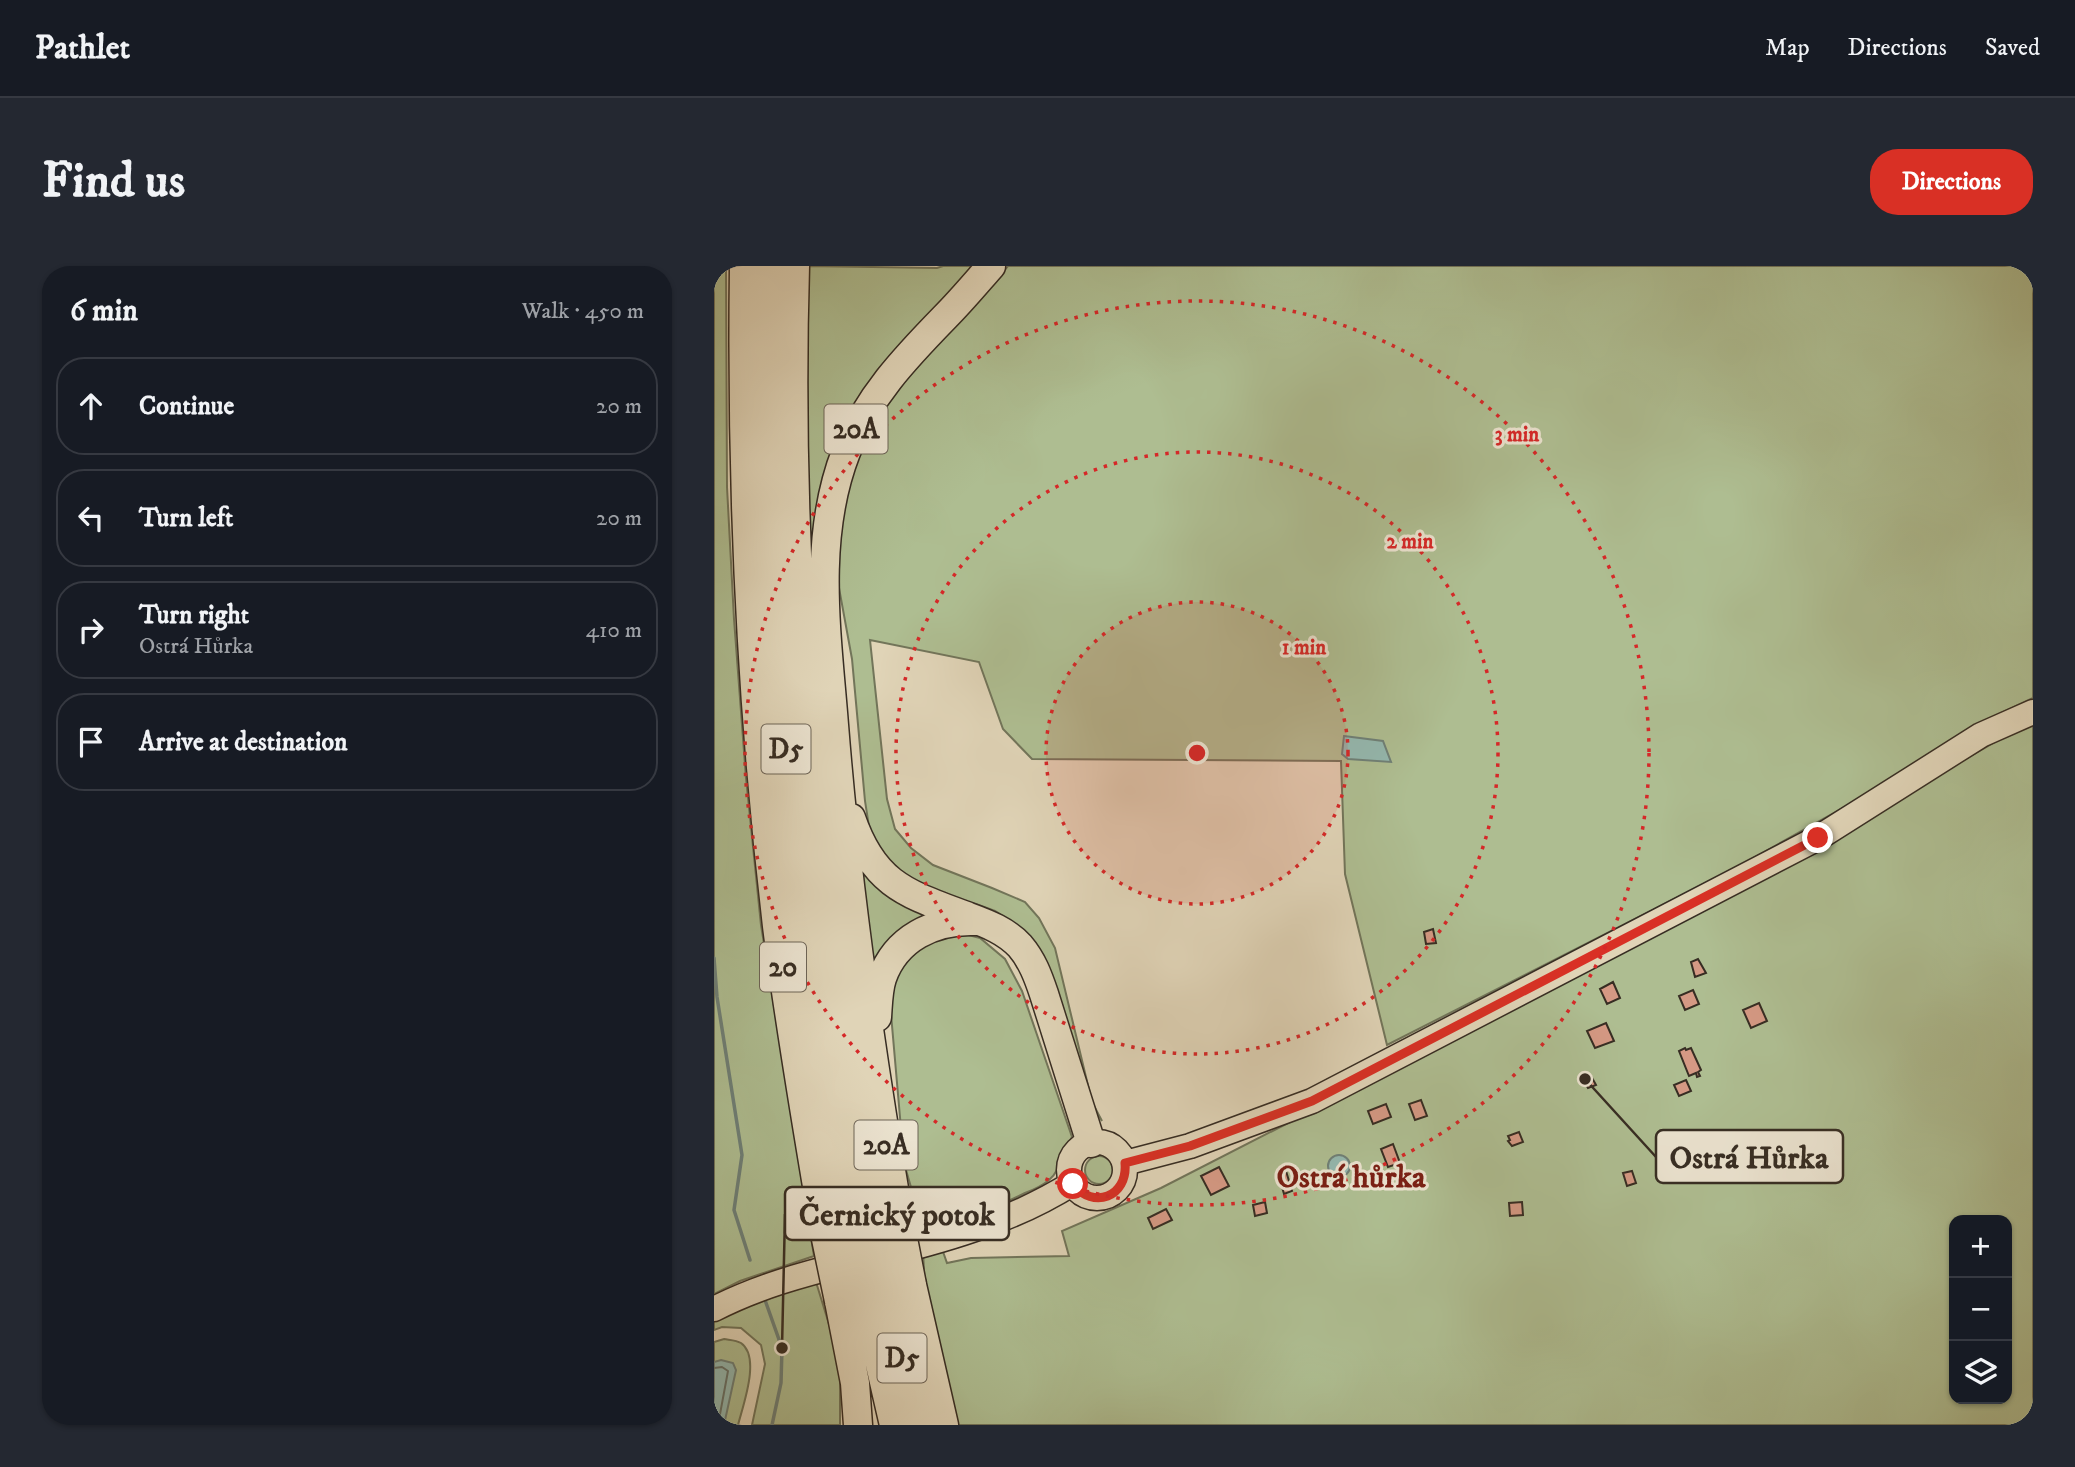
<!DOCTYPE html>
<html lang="en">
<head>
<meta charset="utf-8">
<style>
  :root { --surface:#171b24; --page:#242831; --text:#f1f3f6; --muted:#9ea1a6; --line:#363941; --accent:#d93025 }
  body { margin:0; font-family:"IM FELL DW Pica",serif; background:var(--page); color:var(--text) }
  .controls { position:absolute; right:21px; bottom:21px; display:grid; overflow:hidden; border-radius:14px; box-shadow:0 2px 5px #0004 }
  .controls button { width:63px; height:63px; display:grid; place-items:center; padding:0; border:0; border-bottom:2px solid var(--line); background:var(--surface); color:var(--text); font:35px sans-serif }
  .stop { position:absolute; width:21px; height:21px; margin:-16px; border:5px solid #d93025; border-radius:50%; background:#fff }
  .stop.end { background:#d93025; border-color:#fff; box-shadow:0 2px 7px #0008 }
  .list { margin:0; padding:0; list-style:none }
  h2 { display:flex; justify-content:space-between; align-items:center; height:91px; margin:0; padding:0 28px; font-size:30px }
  h2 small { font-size:23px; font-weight:400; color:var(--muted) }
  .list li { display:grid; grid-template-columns:46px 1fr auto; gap:21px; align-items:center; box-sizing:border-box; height:98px; margin:0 14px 14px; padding:0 14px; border:2px solid var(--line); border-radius:28px }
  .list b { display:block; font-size:26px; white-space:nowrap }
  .list p { margin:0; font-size:23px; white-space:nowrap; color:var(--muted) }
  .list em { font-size:23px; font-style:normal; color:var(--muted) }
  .icon { flex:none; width:38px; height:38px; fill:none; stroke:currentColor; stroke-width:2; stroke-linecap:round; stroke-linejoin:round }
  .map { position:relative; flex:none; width:1319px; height:1159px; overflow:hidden; border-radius:28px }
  header { display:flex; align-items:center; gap:42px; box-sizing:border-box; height:98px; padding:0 35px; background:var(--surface); border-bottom:2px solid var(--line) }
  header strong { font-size:33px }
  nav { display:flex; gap:38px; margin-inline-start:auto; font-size:24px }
  .intro { display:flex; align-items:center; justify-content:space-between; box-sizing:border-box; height:168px; padding:0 42px }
  h1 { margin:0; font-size:49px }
  .button { padding:18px 32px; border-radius:28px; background:var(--accent); color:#fff; font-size:24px; font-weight:700 }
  main { display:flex; gap:42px; padding:0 42px }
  aside { flex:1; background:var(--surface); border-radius:28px; box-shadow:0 2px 5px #0004 }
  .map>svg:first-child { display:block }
  .green { fill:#aebd91; stroke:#72755a; stroke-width:2; fill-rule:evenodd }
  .water { fill:#94b8af; stroke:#6f8077; stroke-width:2 }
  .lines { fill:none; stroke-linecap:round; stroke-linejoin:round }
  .shore { stroke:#667269; stroke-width:2 }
  .stream { stroke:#6f8077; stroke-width:3.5 }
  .building { fill:#d59984; stroke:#372d23; stroke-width:2 }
  .major-casing { stroke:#372d23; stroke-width:27 }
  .highway-casing { stroke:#372d23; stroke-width:31 }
  .major { stroke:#e0d4b7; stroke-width:24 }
  .highway { stroke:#e0d4b7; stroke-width:28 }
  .highway-bridge-casing { stroke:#372d23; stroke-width:31; stroke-linecap:butt }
  .highway-bridge { stroke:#e0d4b7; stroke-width:28 }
  .route { stroke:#d93025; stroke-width:9 }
  .ring { fill:none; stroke:#d62828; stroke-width:3.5; stroke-dasharray:3.5 7 }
  .labels { text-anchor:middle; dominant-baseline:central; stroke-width:6; stroke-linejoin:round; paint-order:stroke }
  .shield { fill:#ebe3d0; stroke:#6d6457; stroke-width:2 }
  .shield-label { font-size:28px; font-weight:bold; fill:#372d23 }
  .neighbourhood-label { font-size:32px; font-weight:bold; fill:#7a1f14; stroke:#ebe3d0 }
  .centre { fill:#d62828; stroke:#ebe3d0; stroke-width:3.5 }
  .ring-label { font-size:21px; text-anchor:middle; font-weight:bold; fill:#d62828; stroke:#ebe3d0; stroke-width:6; stroke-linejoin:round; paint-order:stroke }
  .leader { fill:none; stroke:#372d23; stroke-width:2.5 }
  .callout-dot { fill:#372d23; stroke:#ebe3d0; stroke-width:2.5 }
  .callout { fill:#ebe3d0; stroke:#372d23; stroke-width:2.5 }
  .callout-label { font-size:32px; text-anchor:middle; font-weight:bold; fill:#372d23 }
</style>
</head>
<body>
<header>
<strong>Pathlet</strong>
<nav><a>Map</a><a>Directions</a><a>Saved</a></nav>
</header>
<div class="intro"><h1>Find us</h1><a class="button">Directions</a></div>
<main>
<aside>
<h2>6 min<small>Walk · 450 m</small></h2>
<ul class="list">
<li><svg class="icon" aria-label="ahead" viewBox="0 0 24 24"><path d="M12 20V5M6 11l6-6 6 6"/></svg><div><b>Continue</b></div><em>20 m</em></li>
<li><svg class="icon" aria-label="left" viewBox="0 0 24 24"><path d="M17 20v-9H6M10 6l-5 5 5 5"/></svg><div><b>Turn left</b></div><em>20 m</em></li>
<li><svg class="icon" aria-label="right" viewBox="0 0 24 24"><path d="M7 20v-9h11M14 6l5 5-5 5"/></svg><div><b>Turn right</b><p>Ostrá Hůrka</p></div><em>410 m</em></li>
<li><svg class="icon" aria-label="arrive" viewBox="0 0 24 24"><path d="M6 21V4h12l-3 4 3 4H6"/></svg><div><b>Arrive at destination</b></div></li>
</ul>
</aside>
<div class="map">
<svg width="1319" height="1159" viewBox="0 0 1319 1159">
  <rect width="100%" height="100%" fill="#e0d4b7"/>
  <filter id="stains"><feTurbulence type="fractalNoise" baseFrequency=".00286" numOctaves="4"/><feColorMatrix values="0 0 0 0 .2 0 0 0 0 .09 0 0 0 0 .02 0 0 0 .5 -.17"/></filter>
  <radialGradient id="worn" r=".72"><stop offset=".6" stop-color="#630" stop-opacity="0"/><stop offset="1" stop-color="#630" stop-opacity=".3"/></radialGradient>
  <path class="green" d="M0,0H12L13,221L20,353L32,512L47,659L100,990L26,1015L0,1028Z
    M93,0L223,2L229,0H263L179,91L103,276H94Z
    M294,0H1319V432L1283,449L1134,539L1027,599L673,779L631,608L627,495L318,493L289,463L265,396L156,374L173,533L181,563L197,582L219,599L278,622L311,636L325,652L341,682L378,836L388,855L374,832L295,654L281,645L262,638L218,628L191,618L158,580L151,535L138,393L125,322L123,290L127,243L146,176L187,113L272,26Z
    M1319,459V1159H243L211,1024L209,985L227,980L233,997L257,992L355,990L348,965L447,922L799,742L1194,526L1302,464ZM1240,954H1293V1133H1240Z
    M145,603H148L222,649L158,709Z
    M239,665L266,672L291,693L308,725L358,871C349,885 347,904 335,914C328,920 319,924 311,927C282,942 250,953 219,964L205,949L190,897L177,748L178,726L183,704L212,669Z
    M371 904a14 14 0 1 1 28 0a14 14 0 1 1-28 0Z
    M102,1016L126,1094V1159H38L51,1098L47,1079L27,1062L8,1061L0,1064V1051Z
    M10,1073C15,1074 22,1074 27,1077C47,1091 29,1139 24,1159H0V1076Z"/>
  <path class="water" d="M630,470L669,475L677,496L634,493L628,488Z
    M614 900a11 11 0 1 1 22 0a11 11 0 1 1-22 0Z
    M7,1094L19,1097L22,1104L10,1159H0V1096Z"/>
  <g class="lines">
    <path class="shore" d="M0,1102L8,1101L14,1105L4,1159"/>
    <path class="stream" d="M0,692L3,731L28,889L20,944L36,994
      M51,1034L68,1082L67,1117L58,1159"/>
  </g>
  <path class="building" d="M719,663L722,677L712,678L710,666Z
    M984,693L992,707L981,711L977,696Z
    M899,716L906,732L893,738L886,723Z
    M979,724L985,738L971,744L965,730Z
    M1045,737L1053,755L1037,762L1029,744Z
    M892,757L900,775L881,782L873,765Z
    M971,782L972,784L977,782L987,804L984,806L986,810L983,811L982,807L975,810L965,785Z
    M877,810L882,819L874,822L869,813Z
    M972,814L977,825L965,830L960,819Z
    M707,834L713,850L701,854L695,838Z
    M672,838L677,851L659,858L654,845Z
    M805,866L809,876L798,880L794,875L796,874L794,870Z
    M679,878L686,897L674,901L667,883Z
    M505,901L515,920L497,929L487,910Z
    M572,905L578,925L570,928L564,907Z
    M918,905L922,917L913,920L909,907Z
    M551,936L553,947L541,950L539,939Z
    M808,936L809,949L796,950L795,937Z
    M452,943L458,954L439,963L434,952Z"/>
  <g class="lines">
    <defs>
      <path id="major" d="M355 904a28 28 0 1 1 56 0a28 28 0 1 1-56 0Z
        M411,897L476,880L598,835L1104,572L1267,469L1319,446
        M174,988C239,972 302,953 359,917
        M0,1043C43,1021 89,1008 135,997"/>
      <path id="highway" d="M30,0C27,220 37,441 63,660C76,763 94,865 111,968
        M56,0V215L72,492L83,608L104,763L138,962
        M81,0C75,201 85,403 107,602C120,721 139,839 160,958
        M137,552C160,620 194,628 255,651C274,658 292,665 306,680C318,694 324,710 330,728L377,877
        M163,751C164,738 164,724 168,712C182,672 220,654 260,655
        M185,952C157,789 133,624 120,459C113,369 98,273 132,186C153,132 191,92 231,51C247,35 262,17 277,0
        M198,1019L230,1159
        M173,1024L204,1159
        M150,1029L180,1159
        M125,1035L141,1117L144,1159"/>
    </defs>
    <use href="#major" class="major-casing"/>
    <use href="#highway" class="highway-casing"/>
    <use href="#major" class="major"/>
    <use href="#highway" class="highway"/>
    <defs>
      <path id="highway-bridge" d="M185,952L198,1019
        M160,958L173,1024
        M138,962L150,1029
        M111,968L125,1035"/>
    </defs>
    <use href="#highway-bridge" class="highway-bridge-casing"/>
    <use href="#highway-bridge" class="highway-bridge"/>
  </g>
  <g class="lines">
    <path class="route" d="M359,918C379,944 414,931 411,897L476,880L598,835L1104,572"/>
  </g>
  <circle cx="483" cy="487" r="151" fill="#d62828" fill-opacity=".12"/>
  <g class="ring">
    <circle cx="483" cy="487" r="151"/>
    <circle cx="483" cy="487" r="301"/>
    <circle cx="483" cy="487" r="452"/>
  </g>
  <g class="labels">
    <g class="shield">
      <rect x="110.5" y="138.5" width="63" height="49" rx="5"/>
      <rect x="47.5" y="458.5" width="49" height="49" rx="5"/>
      <rect x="46" y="676.5" width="46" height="49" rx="5"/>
      <rect x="140.5" y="854.5" width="63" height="49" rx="5"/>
      <rect x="163.5" y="1067.5" width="49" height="49" rx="5"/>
    </g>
    <g class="shield-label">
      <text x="142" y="163">20A</text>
      <text x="72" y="483">D5</text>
      <text x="69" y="701">20</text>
      <text x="172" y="879">20A</text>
      <text x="188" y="1092">D5</text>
    </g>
    <g class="neighbourhood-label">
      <text x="637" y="912">Ostrá hůrka</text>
    </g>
  </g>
  <circle cx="483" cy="487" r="10" class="centre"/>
  <g class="ring-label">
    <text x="803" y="175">3 min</text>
    <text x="696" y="282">2 min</text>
    <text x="590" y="388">1 min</text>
  </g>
  <path class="leader" d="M871 813L942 891M68 1082L71 948"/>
  <g class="callout-dot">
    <circle cx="871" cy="813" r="7"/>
    <circle cx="68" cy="1082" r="7"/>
  </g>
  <g class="callout">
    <rect x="942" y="864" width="187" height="53" rx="7"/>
    <rect x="71" y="921" width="224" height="53" rx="7"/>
  </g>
  <g class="callout-label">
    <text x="1035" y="902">Ostrá Hůrka</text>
    <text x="183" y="959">Černický potok</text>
  </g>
  <rect width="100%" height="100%" filter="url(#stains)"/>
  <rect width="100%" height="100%" fill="url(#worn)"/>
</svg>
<div class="controls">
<button>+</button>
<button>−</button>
<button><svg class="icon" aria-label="layers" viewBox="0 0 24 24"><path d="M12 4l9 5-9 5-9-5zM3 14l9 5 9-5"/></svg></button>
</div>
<div class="stop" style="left:359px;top:918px"></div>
<div class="stop end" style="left:1104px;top:572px"></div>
</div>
</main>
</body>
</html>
